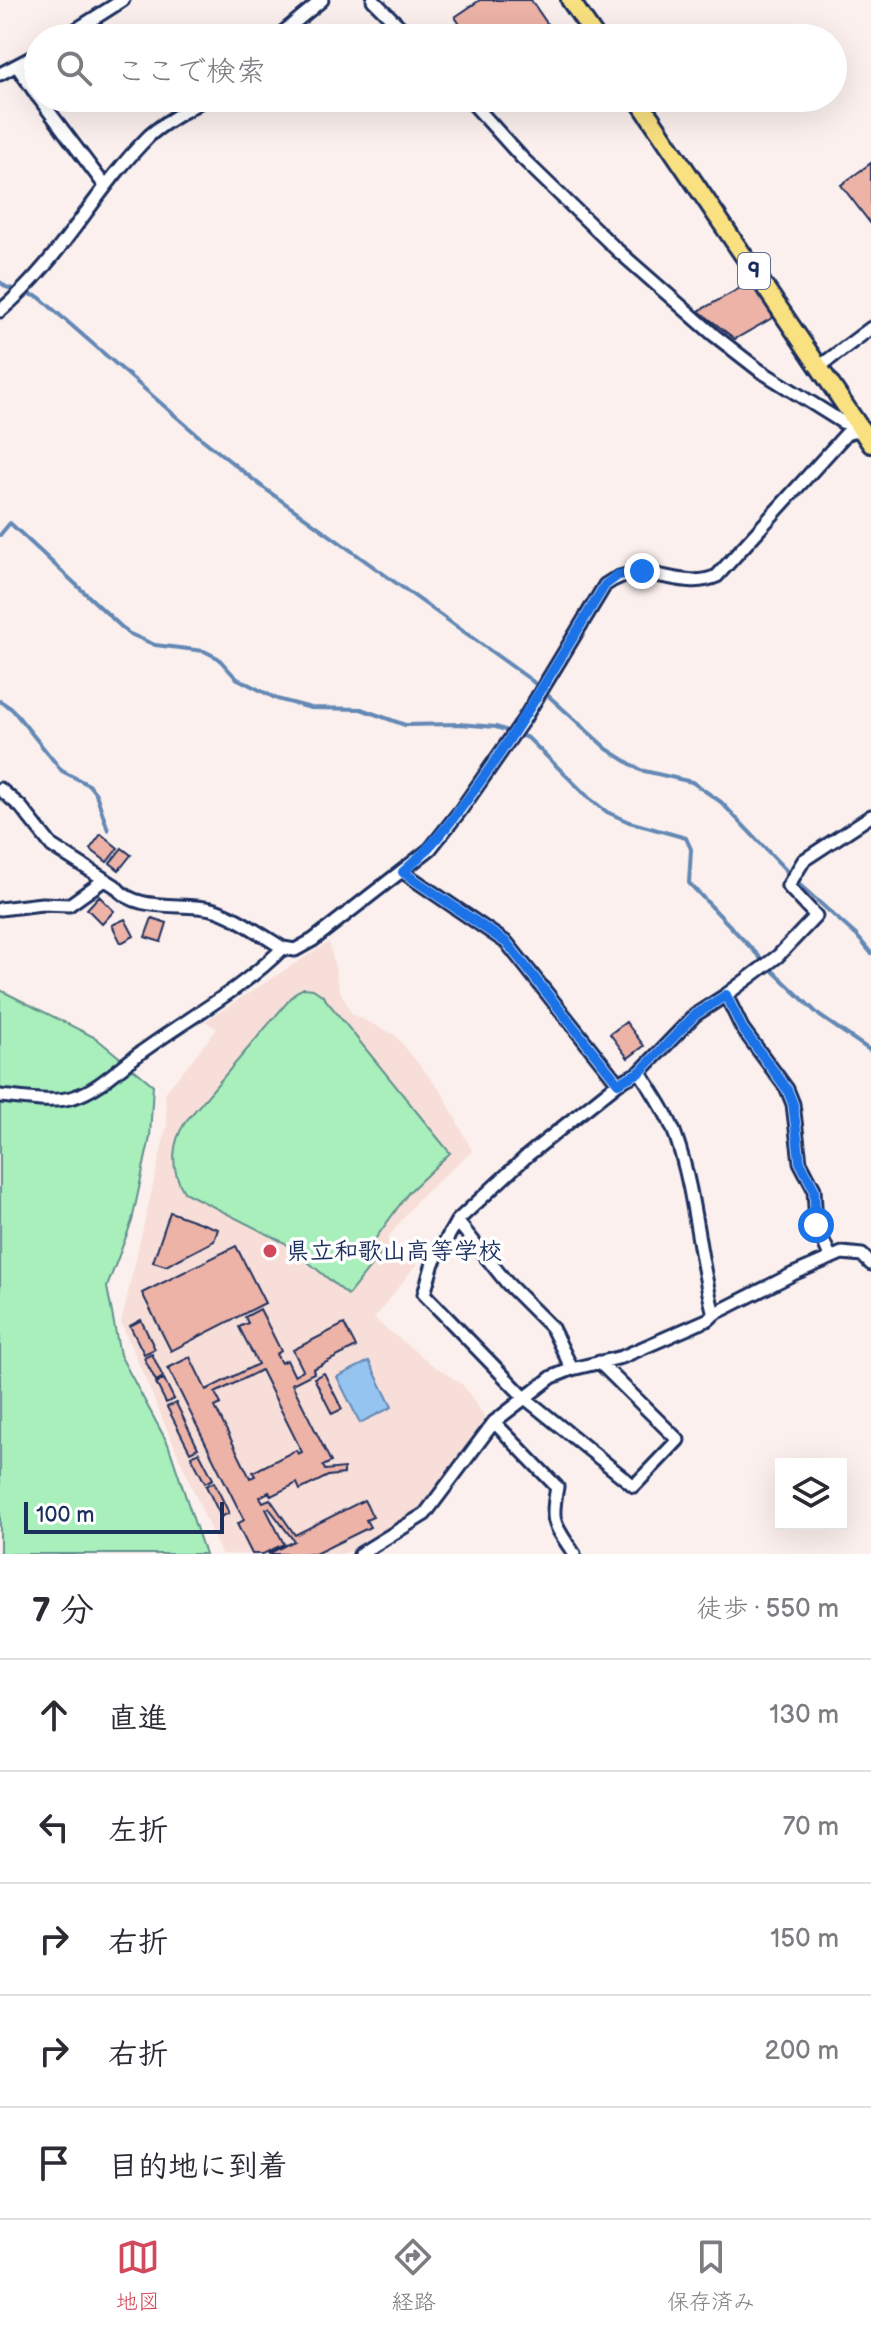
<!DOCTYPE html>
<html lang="ja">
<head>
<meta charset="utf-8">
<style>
  :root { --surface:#fff; --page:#f7f7f7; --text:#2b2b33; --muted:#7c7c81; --line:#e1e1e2; --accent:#d1495b }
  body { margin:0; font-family:"Balsamiq Sans","Klee One",sans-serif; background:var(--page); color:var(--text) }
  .controls { position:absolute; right:24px; bottom:24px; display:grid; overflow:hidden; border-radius:0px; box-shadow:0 8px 32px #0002 }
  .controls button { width:72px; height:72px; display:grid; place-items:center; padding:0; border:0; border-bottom:2px solid var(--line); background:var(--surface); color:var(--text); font:40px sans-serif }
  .scale { position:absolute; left:24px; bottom:20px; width:200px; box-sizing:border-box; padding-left:8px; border:4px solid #1b2f5e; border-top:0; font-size:22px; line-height:28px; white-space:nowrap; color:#1b2f5e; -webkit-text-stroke:6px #fff; paint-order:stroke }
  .stop { position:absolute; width:24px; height:24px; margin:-18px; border:6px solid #1a73e8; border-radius:50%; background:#fff }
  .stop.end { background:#1a73e8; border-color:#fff; box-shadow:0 2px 8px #0008 }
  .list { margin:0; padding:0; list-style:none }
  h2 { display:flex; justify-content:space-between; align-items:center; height:104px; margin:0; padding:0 32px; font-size:34px }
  h2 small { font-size:26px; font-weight:400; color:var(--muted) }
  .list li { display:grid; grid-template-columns:52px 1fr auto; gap:24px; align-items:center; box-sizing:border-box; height:112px; padding:0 32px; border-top:2px solid var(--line) }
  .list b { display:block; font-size:30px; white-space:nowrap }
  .list em { font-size:26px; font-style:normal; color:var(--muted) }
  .icon { flex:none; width:44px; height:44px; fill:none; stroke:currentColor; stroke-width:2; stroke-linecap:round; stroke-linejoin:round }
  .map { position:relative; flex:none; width:871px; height:1554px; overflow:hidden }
  .search { position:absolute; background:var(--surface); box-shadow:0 8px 32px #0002; left:24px; right:24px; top:24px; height:88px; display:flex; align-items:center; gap:20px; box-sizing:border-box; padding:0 28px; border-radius:44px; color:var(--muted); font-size:30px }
  .sheet { height:664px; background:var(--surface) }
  nav { display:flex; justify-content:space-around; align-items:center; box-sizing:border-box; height:112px; border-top:2px solid var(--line); background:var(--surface); font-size:22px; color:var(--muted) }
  nav a { display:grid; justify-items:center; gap:4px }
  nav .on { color:var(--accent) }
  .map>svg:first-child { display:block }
  .built { fill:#f7ded8 }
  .green { fill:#a8efbc; stroke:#628f8d; stroke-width:2 }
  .water { fill:#94c4ef; stroke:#6488b5; stroke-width:2 }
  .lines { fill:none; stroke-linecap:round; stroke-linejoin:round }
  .stream { stroke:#6488b5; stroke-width:4 }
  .building { fill:#edb3a7; stroke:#1b2f5e; stroke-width:2; fill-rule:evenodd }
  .minor-casing { stroke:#1b2f5e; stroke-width:17 }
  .primary-casing { stroke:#1b2f5e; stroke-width:22 }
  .minor { stroke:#fff; stroke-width:11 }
  .primary { stroke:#f9e181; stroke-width:16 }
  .route { stroke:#1a73e8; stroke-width:10 }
  .poi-dot { fill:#d1495b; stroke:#fff; stroke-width:3 }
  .labels { text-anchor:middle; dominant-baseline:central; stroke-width:7; stroke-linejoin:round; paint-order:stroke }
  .shield { fill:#fff; stroke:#5f6d8e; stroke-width:2 }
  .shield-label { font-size:22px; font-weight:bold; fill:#1b2f5e }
  .poi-label { font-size:24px; font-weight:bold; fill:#1b2f5e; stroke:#fff; text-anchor:start }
</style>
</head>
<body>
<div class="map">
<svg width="871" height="1554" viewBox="0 0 871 1554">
  <rect width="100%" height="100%" fill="#fbf0ed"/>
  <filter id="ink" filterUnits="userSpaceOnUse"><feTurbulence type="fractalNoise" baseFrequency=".0125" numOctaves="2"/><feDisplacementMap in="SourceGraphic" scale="16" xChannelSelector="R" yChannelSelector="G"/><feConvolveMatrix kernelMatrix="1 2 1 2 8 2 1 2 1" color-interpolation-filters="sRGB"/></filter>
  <g filter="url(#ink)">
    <path class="built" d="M329,942L340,991L352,1014L395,1035L443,1094L472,1151L418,1199L387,1239L417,1263L374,1319L430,1363L463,1385L486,1419L417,1515L348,1552L343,1554H221L121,1323L167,1125L165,1093L217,1029L205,1021Z"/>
    <path class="green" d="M304,988L313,989L322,995L450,1153L409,1192L373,1242L383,1251L348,1295L285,1243L184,1192C170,1169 171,1143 186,1121L296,992Z
      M0,990L96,1038L153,1085L150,1137L132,1221L107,1287L120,1355L168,1444L205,1554H0Z"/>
    <path class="water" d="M369,1361L392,1407L360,1423L337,1377Z"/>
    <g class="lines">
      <path class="stream" d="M0,282L6,287L39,297L202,439L264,488L531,680L607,749L640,770L692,782L721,802L801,886L857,936L871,953
        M0,535L10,523L128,633L155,645L204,651L218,658L236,678L277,699L311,708L361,709L405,725L459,724L496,727L528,738L589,798L607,812L629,822L686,838L691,849L689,883L774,972L820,1016L871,1051
        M0,701L12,709L62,771L89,785L96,794L108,830"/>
    </g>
    <path class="building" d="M480,0H531L557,38H469L455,17Z
      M871,163V224L841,185Z
      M751,282L774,317L735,339L699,311Z
      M101,834L118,848L107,862L90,849Z
      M122,848L131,855L119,870L110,863Z
      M99,896L114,911L102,924L87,909Z
      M152,918L167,923L161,942L145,937Z
      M125,919L134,936L121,943L112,925Z
      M626,1022L644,1046L628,1058L610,1034Z
      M170,1212L218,1229L214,1241L166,1266L153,1262Z
      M236,1246L265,1303L171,1351L142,1293Z
      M260,1309L281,1351L276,1354L281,1363L287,1360L294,1375L303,1370L293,1350L344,1324L356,1347L313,1369L314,1373L292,1384L331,1462L323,1466L325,1470L344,1468V1474L328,1476L300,1490L297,1483L271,1496L269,1492L260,1497L263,1502L270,1499L295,1535L364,1500L373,1517L366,1520L370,1527L315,1554H268L294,1541L269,1508L266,1509L284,1544L263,1554H252L237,1524L244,1520L168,1368L190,1357L206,1390L258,1364L239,1327L248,1323L245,1317ZM261,1370L302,1452L298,1454L296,1450L253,1472L255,1476L250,1478L215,1407L221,1404L215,1393Z
      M141,1320L155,1349L144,1354L130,1326Z
      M152,1354L163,1377L156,1381L144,1358Z
      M324,1373L342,1409L332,1414L314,1378Z
      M164,1379L174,1399L166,1403L156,1383Z
      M176,1403L198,1448L190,1452L167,1407Z
      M199,1452L213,1479L205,1483L191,1456Z
      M214,1482L229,1513L221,1517L206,1486Z"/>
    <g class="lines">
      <defs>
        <path id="minor" d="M373,0L411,38
          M63,38L123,0
          M276,38L322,0
          M17,66L38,97
          M0,74L38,54
          M39,98L105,186
          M468,98L522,158L616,249L714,335L759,370L842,422L860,428
          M0,311C60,261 94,191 149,136C165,121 188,110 206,98
          M819,367L871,328
          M0,789L21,807L52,846L115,886C135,913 181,902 211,909C233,914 263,936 283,948L295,950L313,940L430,849L460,811L524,719L605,585C645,556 679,593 717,576L846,434L860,429
          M403,872L507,943L618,1083
          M0,909L42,904L69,905L104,880
          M726,995L742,1028L787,1089L793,1104L800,1162L814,1189L816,1225L831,1258
          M640,1072C653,1093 668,1114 676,1137C696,1195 698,1256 714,1314
          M0,1096C23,1098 52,1104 74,1097C98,1090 119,1068 140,1053C188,1018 241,990 283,948
          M457,1221L507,1283L552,1328L572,1369
          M599,1362L678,1440L634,1486L525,1398L424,1294L433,1263L457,1221L528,1155L618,1083L640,1072L695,1015L726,995L778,956L816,916L788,886L804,860L871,816
          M494,1422L557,1487C550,1524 554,1523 574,1554
          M360,1554L425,1514L494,1422L552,1377L572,1369L622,1357L709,1319L714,1314L793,1274L842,1253L862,1255L871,1264"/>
        <path id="primary" d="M570,0L596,38
          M637,98L871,444"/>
      </defs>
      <use href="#minor" class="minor-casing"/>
      <use href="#primary" class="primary-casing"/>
      <use href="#minor" class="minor"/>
      <use href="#primary" class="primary"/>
    </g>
  </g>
  <g class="lines" filter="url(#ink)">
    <path class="route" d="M642,571L618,575L605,585C567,647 531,709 490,768C463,806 438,842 403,872L507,943L618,1083L640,1072L695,1015L726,995L742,1028L787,1089L793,1104L800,1162L814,1189L816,1225"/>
  </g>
  <circle class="poi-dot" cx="270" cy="1251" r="8"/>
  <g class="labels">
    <rect class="shield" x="738" y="253" width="32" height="36" rx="6"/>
    <g class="shield-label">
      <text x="754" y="271">9</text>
    </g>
    <g class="poi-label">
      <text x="286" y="1251">県立和歌山高等学校</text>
    </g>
  </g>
</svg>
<div class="controls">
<button><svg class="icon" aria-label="layers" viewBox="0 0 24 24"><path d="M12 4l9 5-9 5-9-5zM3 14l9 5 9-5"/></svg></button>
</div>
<div class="scale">100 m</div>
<div class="stop" style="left:816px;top:1225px"></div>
<div class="stop end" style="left:642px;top:571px"></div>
<div class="search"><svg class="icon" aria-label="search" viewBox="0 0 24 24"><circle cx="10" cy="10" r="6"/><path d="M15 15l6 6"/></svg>ここで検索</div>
</div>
<section class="sheet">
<h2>7 分<small>徒歩 · 550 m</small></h2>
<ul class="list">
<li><svg class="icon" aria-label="ahead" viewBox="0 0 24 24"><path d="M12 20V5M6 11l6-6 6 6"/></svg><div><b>直進</b></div><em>130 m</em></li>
<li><svg class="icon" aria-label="left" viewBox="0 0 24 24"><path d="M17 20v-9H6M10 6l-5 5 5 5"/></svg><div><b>左折</b></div><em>70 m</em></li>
<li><svg class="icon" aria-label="right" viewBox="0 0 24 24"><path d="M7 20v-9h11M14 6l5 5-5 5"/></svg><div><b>右折</b></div><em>150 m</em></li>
<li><svg class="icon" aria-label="right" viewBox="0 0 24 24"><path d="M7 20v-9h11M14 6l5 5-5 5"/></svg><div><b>右折</b></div><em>200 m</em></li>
<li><svg class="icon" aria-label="arrive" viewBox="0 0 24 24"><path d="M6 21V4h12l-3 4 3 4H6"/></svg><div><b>目的地に到着</b></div></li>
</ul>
</section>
<nav>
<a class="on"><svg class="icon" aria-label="map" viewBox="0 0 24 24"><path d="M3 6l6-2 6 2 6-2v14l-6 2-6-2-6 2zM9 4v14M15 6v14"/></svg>地図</a>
<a><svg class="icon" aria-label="directions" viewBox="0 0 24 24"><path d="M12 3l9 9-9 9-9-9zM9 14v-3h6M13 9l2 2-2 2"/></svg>経路</a>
<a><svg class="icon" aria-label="saved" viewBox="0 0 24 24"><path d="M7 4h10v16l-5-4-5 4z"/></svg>保存済み</a>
</nav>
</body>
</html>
